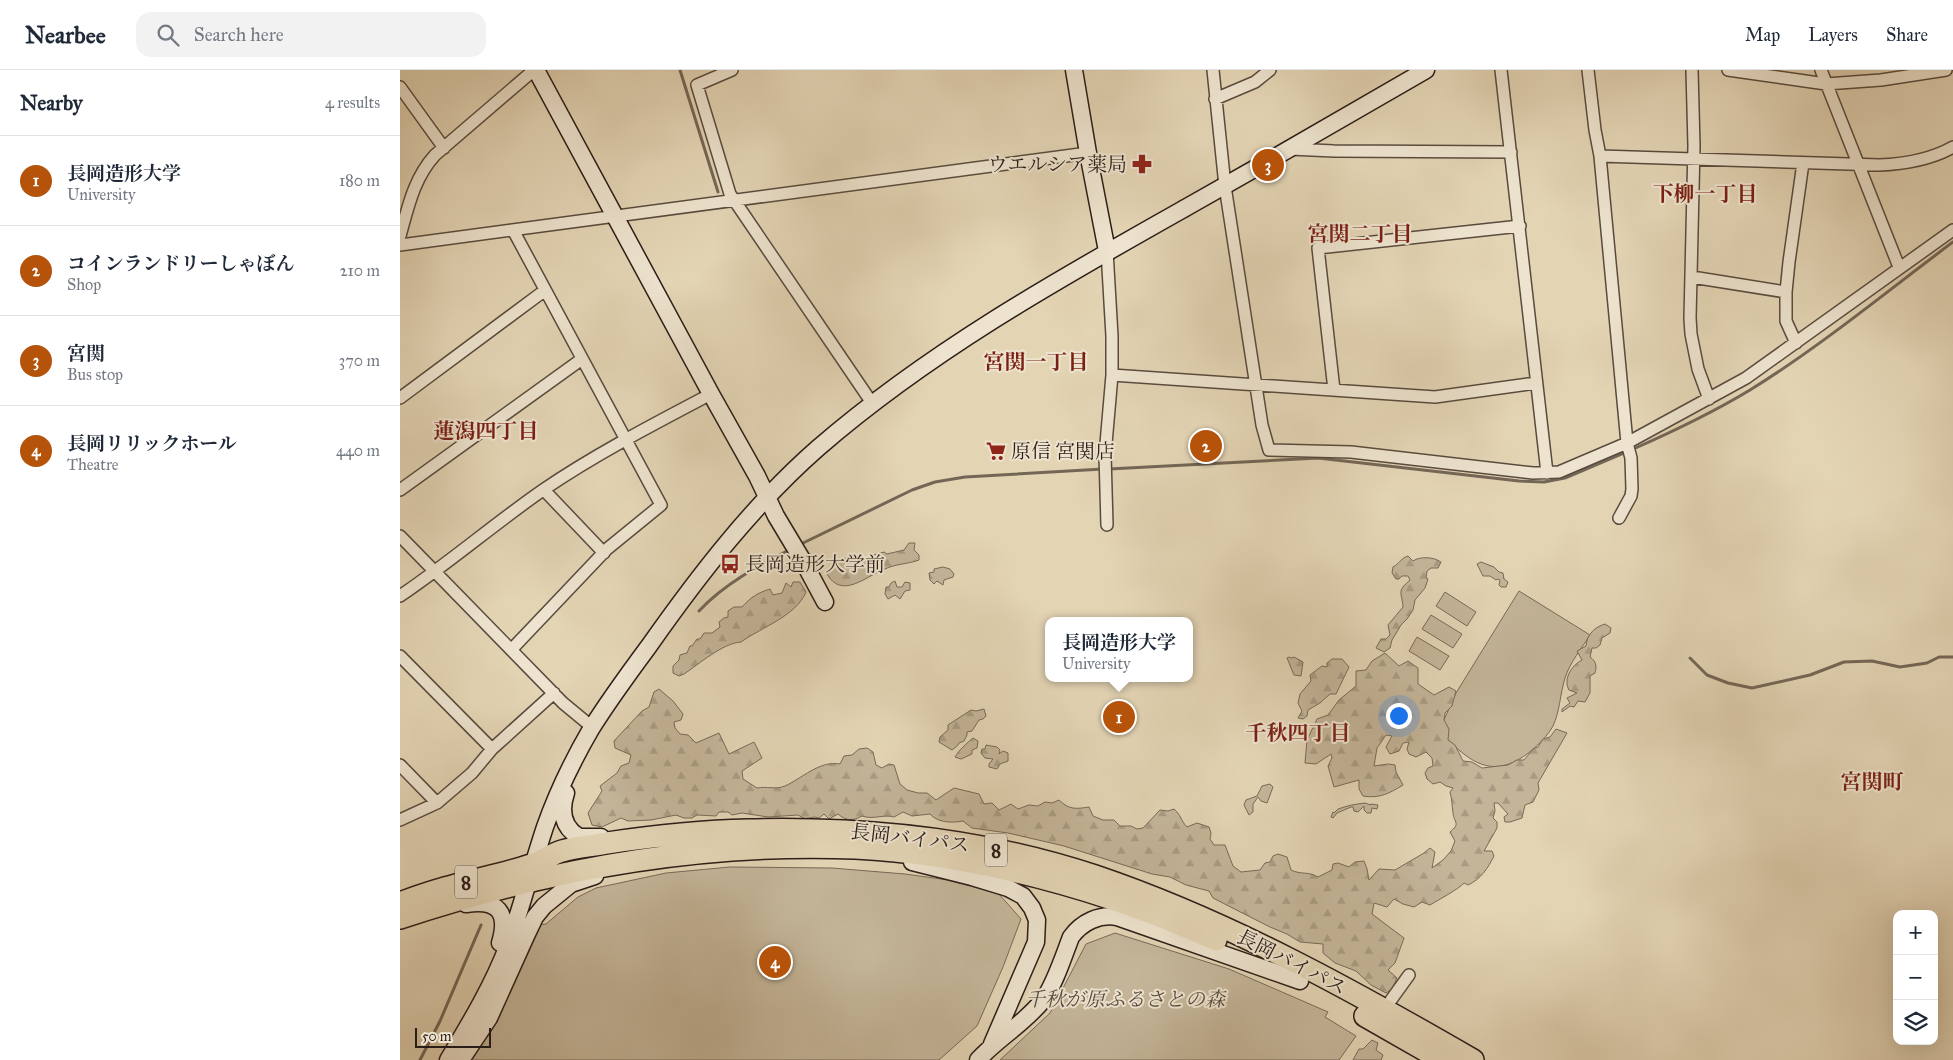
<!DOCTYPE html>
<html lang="en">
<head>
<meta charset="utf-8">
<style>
  :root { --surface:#fff; --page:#f2f2f3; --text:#1f2937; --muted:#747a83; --line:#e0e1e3; --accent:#b45309 }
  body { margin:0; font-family:"IM FELL Great Primer","Noto Serif JP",serif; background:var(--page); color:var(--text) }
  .controls { position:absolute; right:15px; bottom:15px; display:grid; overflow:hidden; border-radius:10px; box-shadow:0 5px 20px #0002 }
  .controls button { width:45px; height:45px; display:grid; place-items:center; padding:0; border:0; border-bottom:1px solid var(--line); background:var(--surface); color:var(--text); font:25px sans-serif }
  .scale { position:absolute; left:15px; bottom:12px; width:76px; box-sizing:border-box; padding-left:5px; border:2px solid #2b1d18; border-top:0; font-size:14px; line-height:18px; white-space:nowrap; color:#2b1d18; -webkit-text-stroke:4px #ede3ce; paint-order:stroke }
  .you { position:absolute; left:998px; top:645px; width:18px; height:18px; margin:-12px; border:4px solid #fff; border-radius:50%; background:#1a73e8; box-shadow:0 0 0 8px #1a73e833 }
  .badge { display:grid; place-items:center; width:32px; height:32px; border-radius:50%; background:var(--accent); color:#fff; font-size:16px; font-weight:700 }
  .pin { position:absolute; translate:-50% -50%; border:2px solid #fff; box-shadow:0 1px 5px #0006 }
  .popup { position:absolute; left:645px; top:547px; width:148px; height:65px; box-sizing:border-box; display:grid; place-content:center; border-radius:10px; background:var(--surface); filter:drop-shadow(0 1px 4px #0005); font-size:16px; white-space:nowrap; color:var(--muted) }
  .popup b { font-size:19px; color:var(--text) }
  .popup::after { content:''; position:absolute; left:50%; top:100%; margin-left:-10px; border:10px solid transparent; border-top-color:var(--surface) }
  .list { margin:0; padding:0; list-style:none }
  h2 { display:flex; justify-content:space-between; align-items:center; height:65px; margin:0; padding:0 20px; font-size:21px }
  h2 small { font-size:16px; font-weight:400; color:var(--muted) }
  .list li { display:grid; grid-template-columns:32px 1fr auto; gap:15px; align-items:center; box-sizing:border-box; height:90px; padding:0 20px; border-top:1px solid var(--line) }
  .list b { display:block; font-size:19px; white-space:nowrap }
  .list p { margin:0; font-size:16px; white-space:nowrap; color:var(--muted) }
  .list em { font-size:16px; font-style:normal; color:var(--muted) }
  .icon { flex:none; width:28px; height:28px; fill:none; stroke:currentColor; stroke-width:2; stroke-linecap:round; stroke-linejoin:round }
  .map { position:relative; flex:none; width:1553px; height:990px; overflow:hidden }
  header { display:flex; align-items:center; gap:30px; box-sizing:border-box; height:70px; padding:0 25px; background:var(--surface); border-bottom:1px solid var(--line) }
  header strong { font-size:24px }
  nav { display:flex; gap:28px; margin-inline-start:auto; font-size:18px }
  .search { width:350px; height:45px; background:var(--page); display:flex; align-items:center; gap:12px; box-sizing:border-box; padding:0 18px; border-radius:15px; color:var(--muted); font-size:19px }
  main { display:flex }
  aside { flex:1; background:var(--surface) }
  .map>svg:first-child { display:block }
  .green { fill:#c4b599; stroke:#786958 }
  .forest { fill:url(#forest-firs); stroke:#786958 }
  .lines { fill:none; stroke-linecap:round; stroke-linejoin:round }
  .stream { stroke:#746656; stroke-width:3 }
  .street-casing { stroke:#594b3f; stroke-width:14 }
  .secondary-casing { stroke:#2b1d18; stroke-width:19 }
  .highway-casing { stroke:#2b1d18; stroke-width:24 }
  .street { stroke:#ede3ce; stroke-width:11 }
  .secondary { stroke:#ede3ce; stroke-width:16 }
  .highway { stroke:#e3d4b4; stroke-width:21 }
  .labels { text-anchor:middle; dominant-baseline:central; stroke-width:4; stroke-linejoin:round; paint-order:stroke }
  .shield { fill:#ede3ce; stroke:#65584f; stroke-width:1 }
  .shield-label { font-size:19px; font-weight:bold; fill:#2b1d18 }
  .poi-label { font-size:20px; fill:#2b1d18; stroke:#ede3ce; text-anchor:start }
  .street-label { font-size:20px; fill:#2b1d18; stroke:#ede3ce }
  .park-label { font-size:20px; font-style:italic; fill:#594b3f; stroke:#ede3ce }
  .neighbourhood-label { font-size:21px; font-weight:bold; fill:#7a1f14; stroke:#ede3ce }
</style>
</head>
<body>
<header>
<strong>Nearbee</strong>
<div class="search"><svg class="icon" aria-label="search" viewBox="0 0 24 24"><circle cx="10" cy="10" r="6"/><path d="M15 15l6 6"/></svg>Search here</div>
<nav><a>Map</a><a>Layers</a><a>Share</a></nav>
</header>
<main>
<aside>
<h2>Nearby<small>4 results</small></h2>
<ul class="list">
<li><span class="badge">1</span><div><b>長岡造形大学</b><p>University</p></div><em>180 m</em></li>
<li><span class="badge">2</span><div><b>コインランドリーしゃぼん</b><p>Shop</p></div><em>210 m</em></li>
<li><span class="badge">3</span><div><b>宮関</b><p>Bus stop</p></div><em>370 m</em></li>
<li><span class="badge">4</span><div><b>長岡リリックホール</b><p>Theatre</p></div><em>440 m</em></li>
</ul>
</aside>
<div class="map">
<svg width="1553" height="990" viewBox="0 0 1553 990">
  <defs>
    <pattern id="forest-firs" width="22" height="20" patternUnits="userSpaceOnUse" patternTransform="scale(1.25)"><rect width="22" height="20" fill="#c4b599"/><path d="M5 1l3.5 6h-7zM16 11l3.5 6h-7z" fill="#a99b83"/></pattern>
  </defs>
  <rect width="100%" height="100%" fill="#e3d4b4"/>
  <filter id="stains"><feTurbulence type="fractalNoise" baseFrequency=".004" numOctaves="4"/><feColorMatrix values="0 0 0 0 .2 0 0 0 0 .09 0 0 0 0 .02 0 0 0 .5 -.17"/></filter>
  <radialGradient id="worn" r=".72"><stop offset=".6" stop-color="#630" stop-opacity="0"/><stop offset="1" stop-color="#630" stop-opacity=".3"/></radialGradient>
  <path class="green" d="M1119,521L1190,565C1182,578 1170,592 1165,608C1160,624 1160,641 1153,656C1147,667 1137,676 1127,684C1089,712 1066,688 1039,661L1056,623Z
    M1045,522L1076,542L1067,556L1036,536Z
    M1031,545L1062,564L1053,578L1022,559Z
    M1017,567L1049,586L1040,600L1009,581Z
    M870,714L873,717L867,733L861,731L858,727L853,734V742L849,745L844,735L846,730L857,726L862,716Z
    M330,797L432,798L505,804L548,810L599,824L621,849L603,897L577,956L539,990H70L96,945L137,855L146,854L178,827L196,818L266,803Z
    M715,863L829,899L928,942L925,947L956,966L939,990H600L650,943L686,874Z
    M972,970L978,973L976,980L983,985L981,990H953L959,979H963Z"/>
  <path class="forest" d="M509,473H515L514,480L519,485V490C508,494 495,494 485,499C466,506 442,530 427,504C430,494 438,489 447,488L453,492L461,491L463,488L484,482L487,484L504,480Z
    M1008,486L1013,491C1020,486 1034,487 1041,492L1038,498H1031L1027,501L1026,508L1028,509L1025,518L1015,530L1013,540L1007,549L1001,555L992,570L990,578L984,582L976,578L981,569H986L990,565L988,555L1003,537C1002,522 996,522 1010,510L1008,506H1002L999,509H996L992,503L993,497C999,494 1001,488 1008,486Z
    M1081,492L1094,497L1099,502L1103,503L1104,509L1108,512L1106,517H1101L1099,515L1100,510L1098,509L1096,510L1090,506H1083L1077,494Z
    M543,497L550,499L554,504L553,507L544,510L543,515L537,511L534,514L530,510L529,503L534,502V499Z
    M495,511L497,517H502L505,512L510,513V520L505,521L500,529L495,525L488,529L485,524L486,517H489L491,513Z
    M393,512H400L406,522C396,546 362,557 341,572C323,573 299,594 284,604L279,606L273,603V596L279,590L280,585L287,583L290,576H292L297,569H300L304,563H312L320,557L319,552L324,548L328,547V541L334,537H342C350,528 357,523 370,519L373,525L382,523L386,513L391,517Z
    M1205,554L1211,558L1210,563L1202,568L1200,575L1196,578H1192L1190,587C1196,591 1197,596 1195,603L1190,606V623L1185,632L1178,631L1174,637L1170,636L1162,642V639L1170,633L1167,628L1177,623L1169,620C1163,609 1171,596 1182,590L1177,581L1186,576C1187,564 1195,557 1205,554Z
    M985,583L999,596L1008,591L1018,598V614L1034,625L1049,617L1056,621L1052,636L1045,643L1044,650L1049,659L1048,670L1055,675L1063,691L1072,692L1082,698L1108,695L1117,690H1124L1133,679L1138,677L1143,669L1150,667L1156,659L1167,663L1138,713L1139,720L1133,732L1125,735L1122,748L1110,752H1105L1104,747L1108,744L1098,733H1094L1095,741L1093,748L1097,752V758L1084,781H1092L1094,786C1088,798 1081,809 1068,815L1064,813C1059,819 1038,830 1030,835L1022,832L1014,837L1003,834L994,829L987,837L974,833L972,844L1004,868L995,893L988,900L997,908L992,919L986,923L971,915L956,901L935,893L923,883V874L900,872L887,864L870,857L813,828L809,821L786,815L770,807L752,804L664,776L608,763L572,758L563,751C552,753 538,753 530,744L512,746L503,742L494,747C483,744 473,750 462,746C453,751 446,751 438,744L429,749L424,744L419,748L414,747L405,749L398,745L368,747L342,743L332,745L328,742H319L316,746L297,745L292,748H284L276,745L251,750L228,751L221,748L202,757L192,755L188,743L202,721L200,716L217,703L221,696L229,693L231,685L215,678L214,671L242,641L249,637L254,622L259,619L273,631L283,644L281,650L274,652L275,658L280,664L288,665L296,673L319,663L329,684L354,672L362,688L342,701L343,709L357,718C367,716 375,720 385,716C401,709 420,690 440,694L444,686L452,685L459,679L467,678L473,682L476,695L482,698L489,694L494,695L500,714L507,720L518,723H527L536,730L554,718L579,724L584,734L592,733L599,740L611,734L618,739L629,735L638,736L645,732L652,733L659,730C669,740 676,739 689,737L693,746L703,750H714L720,756H731L737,759L743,758L760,740L768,741L774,739C781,745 781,751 787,757L797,753L809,757L811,763L810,769L814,775H825L833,796L841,802L860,800L865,793L870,792L873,786L878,784L887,787L891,800C901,805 908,801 918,807L932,800L933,794L938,793L949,797L955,792L964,791L967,799L969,810L979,799L995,800L1024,783L1030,778L1035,782L1032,798L1043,790L1051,781L1055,771L1050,762C1061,753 1054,753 1053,743C1052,736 1052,729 1050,722L1053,718L1046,716L1040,712L1033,714L1027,709L1025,703L1028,698L1033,696L1032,688L1026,682L1016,687L1009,684L1007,679L1009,672L1003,673L999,681L990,684L986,677L992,666L986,665L977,678L974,696L988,694L995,695L996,702L1003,715C990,723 979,729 963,726L959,719V710L934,717L928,696L932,688L931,684L916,694L905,693L907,670L917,649L928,645L939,630L956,616V601L966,600L972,591Z
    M889,587L891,588L894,587L903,592L901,606L894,605L887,588Z
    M932,589H942L949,597L936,624H930L920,633L908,640L907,646L903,649L898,648L902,641L898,633L900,624L911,611L910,605L922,596L927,597V593Z
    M584,639L586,646L583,649L579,650L572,661L567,662V665L564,671L559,673L558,675L552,680L539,672L540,667L548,660V655L571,640L576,641Z
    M573,668L578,671L577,678L572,680V684L561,689L555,687C559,680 567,673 573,668Z
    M586,675L597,677L600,680L599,684L603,681L608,683V691L600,694L597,699L589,697V694L593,689L585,688L581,683L582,679H585Z
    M965,733L971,735V734L978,735L977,739L972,738L971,743H967L964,740V736L958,742L954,741L953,737H951L937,743L933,748L931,747L933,742L934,743L938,739C946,736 955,734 965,733Z"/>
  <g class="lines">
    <path class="stream" d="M280,0L318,122
      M1231,380C1272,362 1312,343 1350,320C1421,276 1486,222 1553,172
      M709,399L918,388L1119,411L1144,412L1165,408L1226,382
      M399,475L512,420L535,412L565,407L703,399
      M299,541C324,514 358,496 391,479
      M1290,588L1307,605L1328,613L1352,618L1410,605L1444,592L1472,591L1500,597L1527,593L1539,587H1553
      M20,990L40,951L81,855"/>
    <defs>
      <path id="street" d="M332,0L297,15L330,124L472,333
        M813,0L825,116L862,355L869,380L951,382L1133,403L1159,402L1227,373L1346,308L1553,160
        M1101,0L1147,403
        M1188,0L1195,60L1200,86L1227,373L1231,388L1232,419L1231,426L1219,448
        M1292,0L1294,76L1290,248L1291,264L1298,299L1309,329
        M1328,0L1426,14L1481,10L1546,0
        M1421,0L1499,197
        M0,17L44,78
        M815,29L855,12L870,0
        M890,79L934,81L1111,82
        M1200,86L1479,95C1504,94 1530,90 1553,77
        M0,166C8,137 14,108 35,85L134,0
        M0,175L688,83
        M707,181L712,266V305L1035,327L1136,313
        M1292,207L1386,222
        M1396,273L1386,251V222L1389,192L1403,93
        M934,320L918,178L1120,156
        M0,328L144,221
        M0,420L182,289
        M144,420L204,483
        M707,455L705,385L712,305
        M0,466L163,633L192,657
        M0,526C49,493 94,454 143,420C196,384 254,354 311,324
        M112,579L207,479L261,435L113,160
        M0,586L92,679
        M0,695L37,733
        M0,750L37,733L72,703L92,679L154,623
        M991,930L1009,905"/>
      <path id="secondary" d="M136,0L311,324L357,406L376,446L403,491L425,532
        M674,0L688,83L707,181
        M166,723C160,741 162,757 179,767H201
        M512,792L572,807L608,818L623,826L632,838L637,850L636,872L592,974
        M66,834C98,829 109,842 100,873
        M48,990C70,953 93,915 108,875C122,836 132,796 145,757C157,723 173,690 191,659C209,630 229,603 249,576C299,505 353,435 418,378C530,281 659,209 787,137C867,92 947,46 1026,0
        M61,990L89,948L126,866L135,847L144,836L171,814L195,806
        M578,990C598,968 624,954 643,930C654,916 664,885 671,867C682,852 699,844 717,847L900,911"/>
      <path id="highway" d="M0,833C16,827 32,821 49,817C76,809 104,804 131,795C142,792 151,784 162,781C176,777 192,776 207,773C254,766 300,761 348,760C465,757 584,769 695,806C828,851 952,920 1073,990
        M0,848C146,800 301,772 455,778C575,784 707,820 816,870
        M965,946L1042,990"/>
    </defs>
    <use href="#street" class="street-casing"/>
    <use href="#secondary" class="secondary-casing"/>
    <use href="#highway" class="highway-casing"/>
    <use href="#street" class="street"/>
    <use href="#secondary" class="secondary"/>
    <use href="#highway" class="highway"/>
  </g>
  <defs>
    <symbol id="pharmacy-bare" viewBox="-9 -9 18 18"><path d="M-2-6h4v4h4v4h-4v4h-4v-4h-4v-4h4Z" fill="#8f2418" stroke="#ede3ce" stroke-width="2.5" paint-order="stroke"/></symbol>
    <symbol id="supermarket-bare" viewBox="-9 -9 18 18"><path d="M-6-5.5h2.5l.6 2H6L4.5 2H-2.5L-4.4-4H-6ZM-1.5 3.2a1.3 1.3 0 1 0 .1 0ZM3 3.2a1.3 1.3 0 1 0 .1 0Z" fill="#8f2418" stroke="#ede3ce" stroke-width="2.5" paint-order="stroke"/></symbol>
    <symbol id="bus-bare" viewBox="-9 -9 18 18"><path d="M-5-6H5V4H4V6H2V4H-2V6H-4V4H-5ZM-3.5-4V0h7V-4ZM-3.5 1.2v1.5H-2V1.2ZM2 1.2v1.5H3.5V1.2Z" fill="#8f2418" stroke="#ede3ce" stroke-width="2.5" paint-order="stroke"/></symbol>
  </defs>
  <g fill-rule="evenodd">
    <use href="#pharmacy-bare" x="728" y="80" width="28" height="28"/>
    <use href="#supermarket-bare" x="582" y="367" width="28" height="28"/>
    <use href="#bus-bare" x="316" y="480" width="28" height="28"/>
  </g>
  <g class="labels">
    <g class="shield">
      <rect x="585" y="763.5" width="22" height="33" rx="4"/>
      <rect x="55" y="795.5" width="22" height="33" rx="4"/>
    </g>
    <g class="shield-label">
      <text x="596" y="780">8</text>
      <text x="66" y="812">8</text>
    </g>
    <g class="poi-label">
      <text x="727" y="94" text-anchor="end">ウエルシア薬局</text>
      <text x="611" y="381">原信 宮関店</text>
      <text x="345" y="494">長岡造形大学前</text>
    </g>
    <g class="street-label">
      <text transform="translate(510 768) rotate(7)">長岡バイパス</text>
      <text transform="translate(892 892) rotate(27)">長岡バイパス</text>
    </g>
    <g class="park-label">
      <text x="725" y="929">千秋が原ふるさとの森</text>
    </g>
    <g class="neighbourhood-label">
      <text x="1305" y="124">下柳一丁目</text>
      <text x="960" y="164">宮関二丁目</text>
      <text x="636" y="292">宮関一丁目</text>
      <text x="86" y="361">蓮潟四丁目</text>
      <text x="898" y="663">千秋四丁目</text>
      <text x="1472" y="712">宮関町</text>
    </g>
  </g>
  <rect width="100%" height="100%" filter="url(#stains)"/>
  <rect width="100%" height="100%" fill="url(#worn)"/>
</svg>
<div class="controls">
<button>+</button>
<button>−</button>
<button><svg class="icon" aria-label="layers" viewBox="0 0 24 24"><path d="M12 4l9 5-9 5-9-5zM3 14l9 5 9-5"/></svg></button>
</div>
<div class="scale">50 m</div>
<div class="you"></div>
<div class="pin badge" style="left:719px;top:647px">1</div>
<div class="popup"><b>長岡造形大学</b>University</div>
<div class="pin badge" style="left:806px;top:376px">2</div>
<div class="pin badge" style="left:868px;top:95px">3</div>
<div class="pin badge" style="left:375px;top:892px">4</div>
</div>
</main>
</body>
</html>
